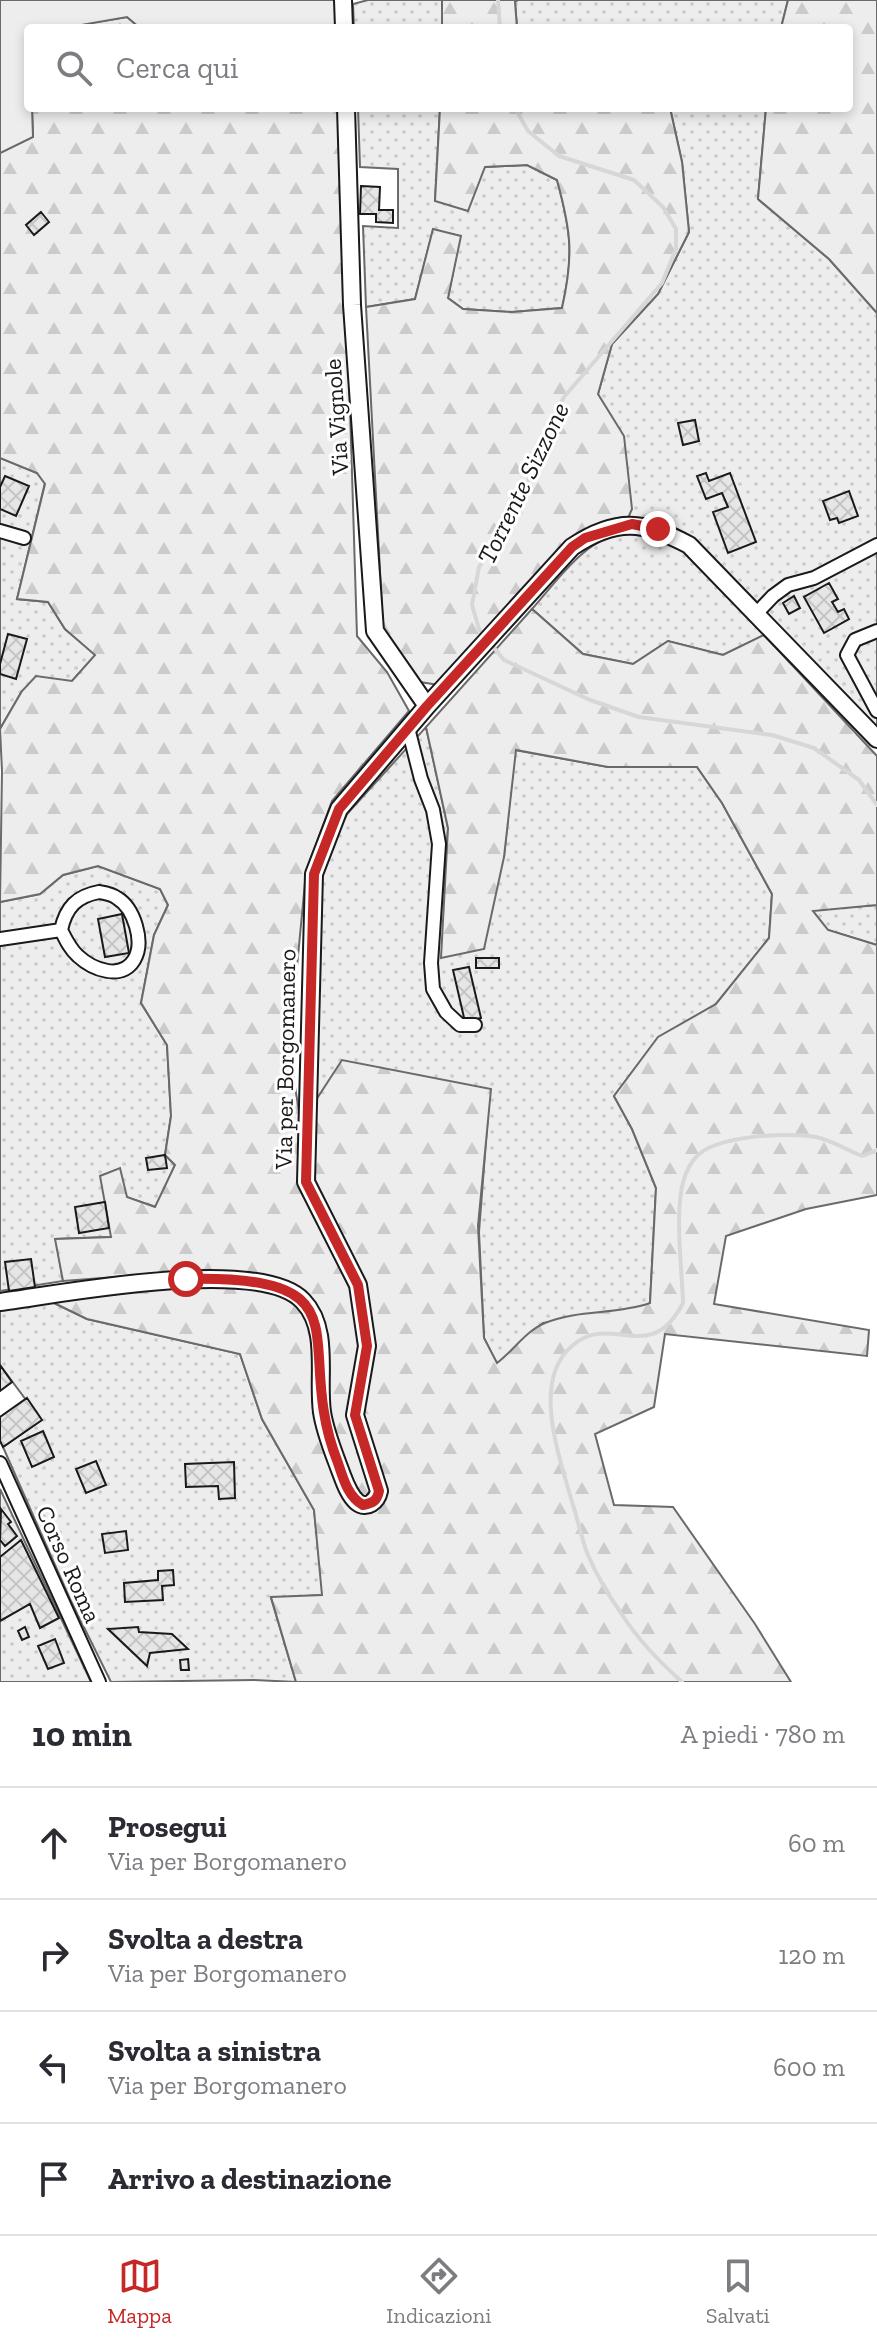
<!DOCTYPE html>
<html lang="it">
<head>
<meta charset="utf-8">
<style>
  :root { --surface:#fff; --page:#f2f2f3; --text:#2b2b33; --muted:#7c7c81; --line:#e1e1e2; --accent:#c62828 }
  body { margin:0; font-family:"Zilla Slab",serif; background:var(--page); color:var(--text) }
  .stop { position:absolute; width:24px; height:24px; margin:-18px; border:6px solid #c62828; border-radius:50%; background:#fff }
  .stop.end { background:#c62828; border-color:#fff; box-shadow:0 2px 8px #0008 }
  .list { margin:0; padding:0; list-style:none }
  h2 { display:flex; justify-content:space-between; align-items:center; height:104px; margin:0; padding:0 32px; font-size:34px }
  h2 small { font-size:26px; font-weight:400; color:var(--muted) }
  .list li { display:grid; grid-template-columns:52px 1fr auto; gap:24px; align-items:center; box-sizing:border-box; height:112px; padding:0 32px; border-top:2px solid var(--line) }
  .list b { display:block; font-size:30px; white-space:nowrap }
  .list p { margin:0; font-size:26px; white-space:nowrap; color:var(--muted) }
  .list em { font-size:26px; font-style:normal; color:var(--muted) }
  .icon { flex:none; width:44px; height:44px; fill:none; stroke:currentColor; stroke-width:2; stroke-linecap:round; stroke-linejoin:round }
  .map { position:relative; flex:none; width:877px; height:1682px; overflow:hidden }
  .search { position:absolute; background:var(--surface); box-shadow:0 4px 12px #0003; left:24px; right:24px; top:24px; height:88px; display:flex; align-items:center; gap:20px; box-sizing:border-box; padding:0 28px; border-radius:8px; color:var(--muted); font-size:30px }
  .sheet { height:552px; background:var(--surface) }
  nav { display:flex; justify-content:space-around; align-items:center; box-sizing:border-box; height:112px; border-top:2px solid var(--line); background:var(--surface); font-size:22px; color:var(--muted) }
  nav a { display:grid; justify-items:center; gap:4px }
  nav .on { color:var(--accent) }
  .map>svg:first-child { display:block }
  .grass { fill:url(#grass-dots); stroke:#6a6a6a; stroke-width:2 }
  .forest { fill:url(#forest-firs); stroke:#6a6a6a; stroke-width:2 }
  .pitch { fill:#ededed; stroke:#6a6a6a; stroke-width:2 }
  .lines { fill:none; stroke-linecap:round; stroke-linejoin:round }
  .stream { stroke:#d7d7d7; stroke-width:4 }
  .building { fill:url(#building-cross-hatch); stroke:#1a1a1a; stroke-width:2 }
  .street-casing { stroke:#1a1a1a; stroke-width:16 }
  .secondary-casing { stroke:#1a1a1a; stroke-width:20 }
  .street { stroke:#fff; stroke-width:12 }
  .secondary { stroke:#fff; stroke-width:16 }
  .route { stroke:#c62828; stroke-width:10 }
  .labels { text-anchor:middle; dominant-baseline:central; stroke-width:6; stroke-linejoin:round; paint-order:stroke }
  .street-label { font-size:24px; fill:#1a1a1a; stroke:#fff }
  .water-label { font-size:26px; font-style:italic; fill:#1a1a1a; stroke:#fff }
</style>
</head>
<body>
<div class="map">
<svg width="877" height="1682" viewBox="0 0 877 1682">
  <defs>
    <pattern id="grass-dots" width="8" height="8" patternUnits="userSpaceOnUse" patternTransform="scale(2)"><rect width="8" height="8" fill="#ededed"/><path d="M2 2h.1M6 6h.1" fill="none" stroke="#cbcbcb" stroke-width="1.8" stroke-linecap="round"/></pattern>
    <pattern id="forest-firs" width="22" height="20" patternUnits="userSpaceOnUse" patternTransform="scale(2)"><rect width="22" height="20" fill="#ededed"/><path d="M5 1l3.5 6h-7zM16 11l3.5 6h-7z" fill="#cbcbcb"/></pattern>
    <pattern id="building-cross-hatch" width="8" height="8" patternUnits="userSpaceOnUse" patternTransform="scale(2)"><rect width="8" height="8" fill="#e6e6e6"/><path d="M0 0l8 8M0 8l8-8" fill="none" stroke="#c5c5c5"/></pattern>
  </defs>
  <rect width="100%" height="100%" fill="#fff"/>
  <path class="grass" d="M368,0H442V28H354L353,4Z
    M518,0H788L781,28H517L515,1Z
    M358,108H440L435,200L485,167L527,165L557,180C571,231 574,256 562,308L512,312L463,309L448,298L460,236L433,230L415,299L366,307L363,226L398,228V169L360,167Z
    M670,108H766L758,199L829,259L877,313V733L687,535L663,521L628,518L598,394L612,344L658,294L689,232L682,162Z
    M0,458L37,473L45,483L17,599L48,602L65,629L96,655L72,681L22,691L0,729V537L22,543L0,528Z
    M628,533L667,539L686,553L764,635L723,655L668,641L633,664L583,654L532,609C558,580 587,535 628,533Z
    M426,727L448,828L443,892L504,857L515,750L608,767H697L722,803L772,894L769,938L716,1004L658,1038L614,1096L632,1129L656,1188L650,1303L637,1310L543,1323L497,1364L484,1338L479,1232L490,1089L315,1103L316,902L323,862L347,814Z
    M98,866L160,889L168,905L154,935L141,1003L167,1045L171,1116L165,1155L175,1165L156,1207L126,1197L111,1237L56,1239L63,1281L0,1291V902L40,894L63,875Z
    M877,905V945L828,930L812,910Z
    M52,1302L87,1319L240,1354L262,1419L314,1510L323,1595L271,1598L296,1682L254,1680L111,1682L70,1599L3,1447L41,1420L0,1365V1309Z
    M0,1489L91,1682H0Z"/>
  <path class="forest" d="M442,0H518L515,2L517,28H442Z
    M788,0H877V313L829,259L758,199L766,108H849V28H781Z
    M127,17L140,28H64L65,27Z
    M32,108H345L347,310L357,636L387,672L409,711L332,801L306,872L289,1051L301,1123L342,1060L491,1089L478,1226L484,1338L497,1363C512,1352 527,1330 545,1323C579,1309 616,1315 650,1303L656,1188L632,1129L614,1096L658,1037L716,1004L769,938L772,894L722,803L697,767H608L516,750L504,857L484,949L441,958L448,828L426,727L532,609L583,654L633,664L668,641L723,655L764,635L877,756V905L813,911L828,930L877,945V1195L806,1209L726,1236L714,1304L869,1330L867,1356L665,1334L654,1407L595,1434L614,1505L673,1507L755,1624L791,1682H296L271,1597L322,1595L314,1510L262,1419L240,1354L87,1319L52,1302L190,1285L207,1270L63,1281L55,1239L111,1237L100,1176L120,1168L127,1197L155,1207L175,1165L165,1155L171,1116L167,1045L141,1003L154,935L168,905L160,889L98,866L63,875L40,894L0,902L2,771L0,729L22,691L36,676L72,681L95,655L65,629L48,602L17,599L45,484L37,473L0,458V153L33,137Z
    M440,108H670L682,162L689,232L658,294L612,344L598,394L624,436L632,509L628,518L583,533L445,686L420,682L383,628L366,307L415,299L433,229L461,236L448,298L463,309L512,312L562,308C574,255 571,231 557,180L527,165L485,167L468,211L435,201Z"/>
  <path class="pitch" d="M0,0H342L343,28H140L127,17L64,28H28V108H32L33,137L0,153Z"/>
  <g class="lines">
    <path class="stream" d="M498,0L500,28
      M485,637L479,629L472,605L479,567L512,517L525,490L540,442L564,397L662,283L676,249V229L663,207L634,180L559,156L528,131L515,108
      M491,644L504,660L590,700L639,717L772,735L814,748L859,780L877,805
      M682,1682C659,1661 638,1640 621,1613C609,1596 596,1574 588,1555C581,1538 578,1519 572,1502C560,1458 530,1380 573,1345C612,1312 650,1367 683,1303C682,1268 674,1210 684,1179C686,1172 691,1162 696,1157C716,1135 788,1132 816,1137C831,1140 847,1150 862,1156L877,1150"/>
  </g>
  <path class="building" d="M361,186L380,187L379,210H393V223L376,222V214H360Z
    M41,212L49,222L34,235L26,225Z
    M695,420L699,441L683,445L678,423Z
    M706,473L709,481L730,473L756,542L728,553L713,512L728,507L722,493L706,499L697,476Z
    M5,476L29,486L16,516L0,509V487Z
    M849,491L858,516L839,523L837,518L830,520L823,501Z
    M829,583L838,599L832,602L838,612L844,609L849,619L824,633L804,597Z
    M794,596L800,608L789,614L783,603Z
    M8,634L27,639L16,679L0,674V664Z
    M122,914L129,953L105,957L98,919Z
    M476,958H499V968H476Z
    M469,967L481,1018L465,1022L453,970Z
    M165,1155L167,1168L148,1170L146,1158Z
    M105,1202L109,1228L79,1233L75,1207Z
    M31,1259L35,1287L9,1291L5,1262Z
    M0,1365L12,1382L0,1391Z
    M27,1398L42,1420L3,1447L0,1441V1417Z
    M43,1431L54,1457L32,1467L21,1441Z
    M96,1461L106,1485L86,1493L76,1469Z
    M234,1462L235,1498L219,1499L218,1486L186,1487L185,1464Z
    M1,1509L11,1522L8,1524L17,1536L5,1546L0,1540Z
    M126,1531L128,1550L105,1553L102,1534Z
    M21,1540L59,1618L40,1628L30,1604L0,1621V1557Z
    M173,1570L174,1585L162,1586L163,1600L125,1602L124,1583L158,1580V1571Z
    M25,1627L29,1637L22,1640L18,1631Z
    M138,1627L139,1632L172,1634L188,1649L150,1653L147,1666L108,1629Z
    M55,1639L64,1663L48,1669L38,1646Z
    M188,1659L189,1670H181L180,1660Z"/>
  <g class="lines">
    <defs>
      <path id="street" d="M0,531L24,538
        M755,615L773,596L788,585L814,578L877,545
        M877,631L855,640L847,655L877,711
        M408,728L421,779L433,810L439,844L431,963L433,989L446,1012L460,1025H475
        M99,892C105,893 112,894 117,898C134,908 145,942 134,960C121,981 92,969 78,956C70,949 66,940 61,930C66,907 77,896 99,892Z
        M0,939L61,930
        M0,1463L99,1682"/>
      <path id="secondary" d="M343,0L344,28
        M346,108L352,305L375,631L427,706
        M0,1302C62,1294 260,1255 303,1301C330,1329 317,1377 322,1412C325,1432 333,1451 340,1470C344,1480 348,1494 357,1502C367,1510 377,1501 379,1491L355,1415L367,1346L358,1285L306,1182L314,874L339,809L427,706L572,547C617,517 644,521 689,545L877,739"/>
    </defs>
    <use href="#street" class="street-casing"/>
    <use href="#secondary" class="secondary-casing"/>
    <use href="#street" class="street"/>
    <use href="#secondary" class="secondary"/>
  </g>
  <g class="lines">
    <path class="route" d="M186,1279C375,1275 290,1343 338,1463C343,1478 348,1497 363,1505C373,1503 377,1501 379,1491L355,1415L367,1346L358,1285L306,1182L314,874L339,809L427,706L572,547L585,538L632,524L658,529"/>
  </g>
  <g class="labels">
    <g class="street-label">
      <text transform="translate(336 417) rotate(-94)">Via Vignole</text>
      <text transform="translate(285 1059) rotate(-89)">Via per Borgomanero</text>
      <text transform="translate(69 1564) rotate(66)">Corso Roma</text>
    </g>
    <g class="water-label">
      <text transform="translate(523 483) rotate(-64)">Torrente Sizzone</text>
    </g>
  </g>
</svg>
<div class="stop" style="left:186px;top:1279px"></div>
<div class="stop end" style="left:658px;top:529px"></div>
<div class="search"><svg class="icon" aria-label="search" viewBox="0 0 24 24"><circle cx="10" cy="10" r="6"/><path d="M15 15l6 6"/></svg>Cerca qui</div>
</div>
<section class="sheet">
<h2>10 min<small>A piedi · 780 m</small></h2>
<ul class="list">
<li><svg class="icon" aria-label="ahead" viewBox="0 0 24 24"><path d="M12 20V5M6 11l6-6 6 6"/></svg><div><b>Prosegui</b><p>Via per Borgomanero</p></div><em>60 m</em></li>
<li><svg class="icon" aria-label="right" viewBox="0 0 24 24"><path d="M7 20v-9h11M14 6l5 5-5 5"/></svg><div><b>Svolta a destra</b><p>Via per Borgomanero</p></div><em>120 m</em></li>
<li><svg class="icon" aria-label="left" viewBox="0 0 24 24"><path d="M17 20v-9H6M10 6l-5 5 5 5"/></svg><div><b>Svolta a sinistra</b><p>Via per Borgomanero</p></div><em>600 m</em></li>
<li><svg class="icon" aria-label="arrive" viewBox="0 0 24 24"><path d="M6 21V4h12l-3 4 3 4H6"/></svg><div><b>Arrivo a destinazione</b></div></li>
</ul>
</section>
<nav>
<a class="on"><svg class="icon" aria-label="map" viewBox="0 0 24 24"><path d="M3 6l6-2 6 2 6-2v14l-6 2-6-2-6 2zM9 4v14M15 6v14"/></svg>Mappa</a>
<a><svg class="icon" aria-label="directions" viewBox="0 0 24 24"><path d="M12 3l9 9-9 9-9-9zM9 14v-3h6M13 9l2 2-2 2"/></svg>Indicazioni</a>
<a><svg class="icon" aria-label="saved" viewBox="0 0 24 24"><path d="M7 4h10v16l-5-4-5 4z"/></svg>Salvati</a>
</nav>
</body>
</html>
